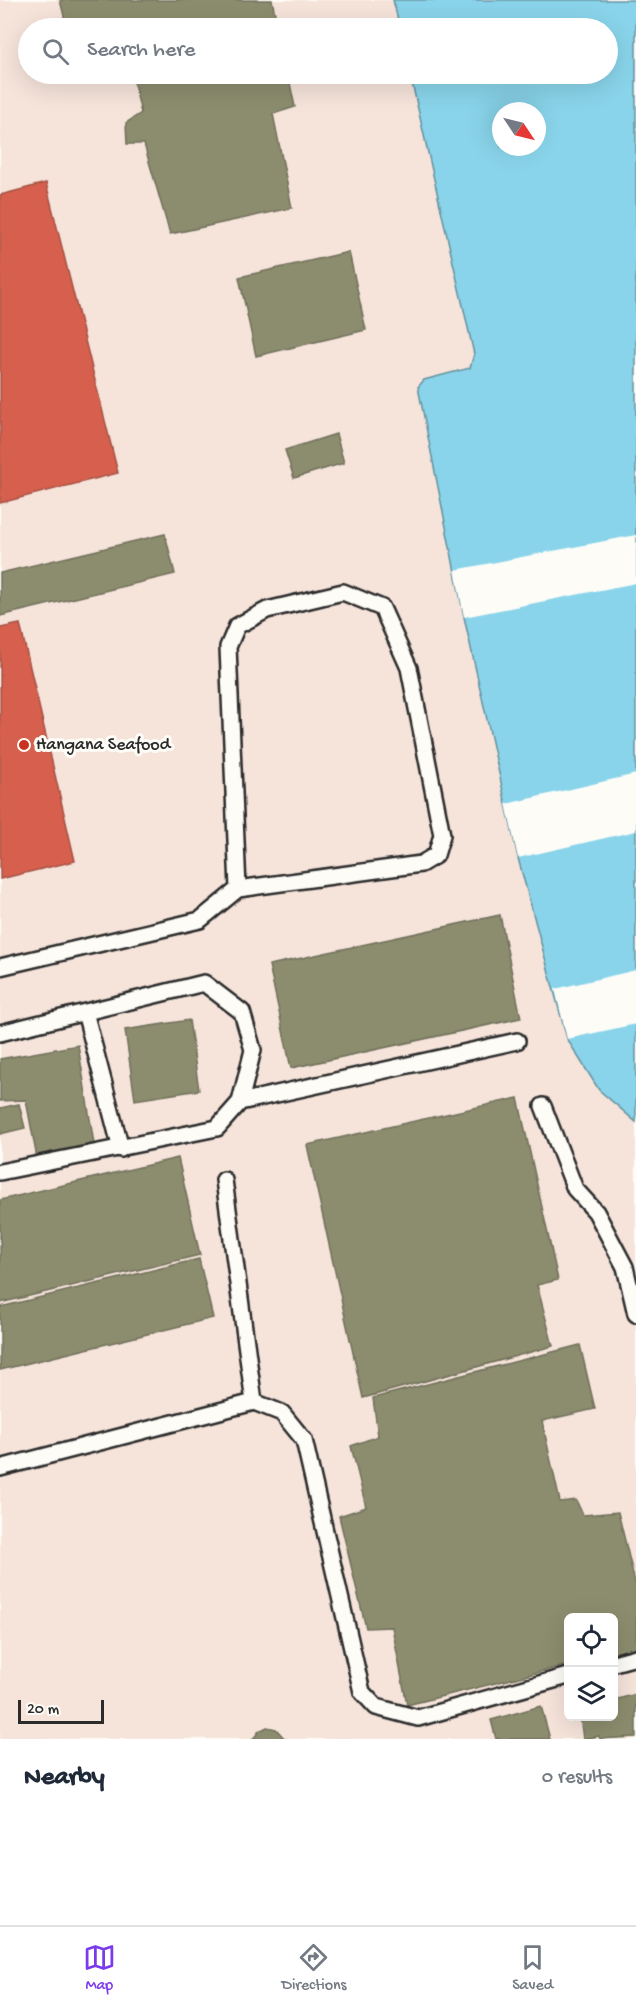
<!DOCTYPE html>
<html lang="en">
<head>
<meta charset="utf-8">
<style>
  :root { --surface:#fff; --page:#f2f2f3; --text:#1f2937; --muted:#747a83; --line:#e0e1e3; --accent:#7c3aed }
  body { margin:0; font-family:"Gochi Hand",sans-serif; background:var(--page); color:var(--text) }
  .controls { position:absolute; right:18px; bottom:18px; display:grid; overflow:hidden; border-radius:9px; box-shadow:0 6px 24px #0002 }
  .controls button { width:54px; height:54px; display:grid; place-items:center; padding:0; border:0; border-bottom:2px solid var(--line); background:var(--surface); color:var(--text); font:30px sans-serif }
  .compass { position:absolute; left:492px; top:102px; width:54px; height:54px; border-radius:50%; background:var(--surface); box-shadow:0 6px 24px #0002; rotate:125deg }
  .scale { position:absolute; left:18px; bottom:15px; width:86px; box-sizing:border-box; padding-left:6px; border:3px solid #2b2b2b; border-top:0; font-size:16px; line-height:21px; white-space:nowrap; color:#2b2b2b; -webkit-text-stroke:4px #fdfcf7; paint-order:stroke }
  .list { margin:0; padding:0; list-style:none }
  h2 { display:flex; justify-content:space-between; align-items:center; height:78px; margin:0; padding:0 24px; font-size:26px }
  h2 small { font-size:20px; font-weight:400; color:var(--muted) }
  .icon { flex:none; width:33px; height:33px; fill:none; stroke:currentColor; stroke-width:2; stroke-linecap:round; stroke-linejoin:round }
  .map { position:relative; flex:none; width:636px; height:1739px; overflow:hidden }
  .search { position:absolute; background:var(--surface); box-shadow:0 6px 24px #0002; left:18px; right:18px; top:18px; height:66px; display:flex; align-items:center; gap:15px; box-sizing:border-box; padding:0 21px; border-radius:33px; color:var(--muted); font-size:22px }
  .sheet { height:186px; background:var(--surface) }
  nav { display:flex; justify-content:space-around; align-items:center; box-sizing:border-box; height:84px; border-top:2px solid var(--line); background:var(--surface); font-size:16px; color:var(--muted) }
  nav a { display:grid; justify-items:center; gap:3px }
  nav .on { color:var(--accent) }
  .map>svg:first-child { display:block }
  .built { fill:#f6e4db; fill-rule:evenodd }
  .water { fill:#89d4ea; stroke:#63909e; stroke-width:1.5; fill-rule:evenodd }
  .pier { fill:#fdfcf7 }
  .shops { fill:#d6604d; stroke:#a35043; stroke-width:1.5 }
  .industry { fill:#8c8c6e; stroke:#6f6f5a; stroke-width:1.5 }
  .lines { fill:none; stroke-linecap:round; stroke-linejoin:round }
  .lane-casing { stroke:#2b2b2b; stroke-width:20 }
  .lane { stroke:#fdfcf7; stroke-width:15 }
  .poi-dot { fill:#c8321e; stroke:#fdfcf7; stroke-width:2 }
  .labels { text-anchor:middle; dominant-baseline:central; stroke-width:6; stroke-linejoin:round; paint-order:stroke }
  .poi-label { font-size:18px; fill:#2b2b2b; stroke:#fdfcf7; text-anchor:start }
</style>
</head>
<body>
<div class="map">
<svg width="636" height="1739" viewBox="0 0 636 1739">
  <rect width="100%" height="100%" fill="#fdfcf7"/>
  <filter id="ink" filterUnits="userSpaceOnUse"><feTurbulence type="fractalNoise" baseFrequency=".0167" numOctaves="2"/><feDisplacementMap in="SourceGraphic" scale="12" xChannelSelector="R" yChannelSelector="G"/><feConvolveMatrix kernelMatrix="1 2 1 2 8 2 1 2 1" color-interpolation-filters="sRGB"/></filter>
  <g filter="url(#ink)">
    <path class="built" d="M0,0H393L400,28H28V74H410L474,354L471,368L461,373L455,570L464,617L518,858L567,1039L599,1090L636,1122V1739H0ZM568,1618H614V1716H568Z"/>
    <path class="water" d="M393,0H636V1122L599,1090L567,1039L518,858L464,617L418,387L424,380L470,368L474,354L410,74H608V28H400ZM501,111H537V147H501Z"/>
    <path class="pier" d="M636,535V583L464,617L455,570Z
      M636,774V831L518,858L506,804Z
      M636,970V1024L567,1039L555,989Z"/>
    <path class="shops" d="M46,183L118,473L0,503V195Z
      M20,624L75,861L0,879V628Z"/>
    <path class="industry" d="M60,0H272L278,28H67Z
      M132,74H288L295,107L273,114L292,208L170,234L144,144H127L126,123L141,113Z
      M349,252L366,330L256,356L239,277Z
      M336,434L344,463L294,478L285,450Z
      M165,534L175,574L0,616V573Z
      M500,915L521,1018L291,1068L269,965Z
      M189,1020L199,1090L135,1100L125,1030Z
      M78,1045L94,1144L37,1158L26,1100L0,1101V1059Z
      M518,1098L558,1280L537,1285L553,1346L363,1398L307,1145Z
      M19,1104L25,1128L0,1134V1108Z
      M178,1158L200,1255L0,1303V1200Z
      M199,1259L213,1318L0,1370V1307Z
      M580,1345L595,1409L542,1421L560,1502L576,1500L583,1515L618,1512L636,1586V1649L614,1654V1618H568V1665L407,1705L392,1627L366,1628L339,1516L366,1507L351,1446L378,1436L373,1398Z
      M636,1694V1737L600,1739L599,1736L583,1739L580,1716H614V1700Z
      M541,1706L550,1739H496L491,1720Z
      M267,1727L276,1729L285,1739H253L259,1731Z"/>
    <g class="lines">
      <defs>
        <path id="lane" d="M0,967L200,920L238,889L421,864L436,855L442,835L409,668L382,608L343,592L267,610L237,626L228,647L238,889
          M85,1012L121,1149
          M0,1033L204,983L242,1012L253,1050L240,1102L217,1128L0,1172
          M240,1102L517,1041
          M543,1106L575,1189L596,1212L625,1267L636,1314
          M224,1180L254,1402
          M0,1468L254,1402L282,1413L304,1440L362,1692L376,1707L418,1718L568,1676
          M614,1663L636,1657"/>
      </defs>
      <use href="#lane" class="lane-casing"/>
      <use href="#lane" class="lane"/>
    </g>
  </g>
  <circle class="poi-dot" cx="24" cy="745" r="6"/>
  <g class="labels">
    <g class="poi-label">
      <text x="36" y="745">Hangana Seafood</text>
    </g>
  </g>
</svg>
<div class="controls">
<button><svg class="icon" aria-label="locate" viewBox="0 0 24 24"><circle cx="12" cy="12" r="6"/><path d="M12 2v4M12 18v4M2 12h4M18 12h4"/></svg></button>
<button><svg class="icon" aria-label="layers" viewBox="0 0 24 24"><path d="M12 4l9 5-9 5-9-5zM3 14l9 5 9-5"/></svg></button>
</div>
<svg class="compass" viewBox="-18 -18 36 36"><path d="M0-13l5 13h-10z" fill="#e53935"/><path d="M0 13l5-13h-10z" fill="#747a83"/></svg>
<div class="scale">20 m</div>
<div class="search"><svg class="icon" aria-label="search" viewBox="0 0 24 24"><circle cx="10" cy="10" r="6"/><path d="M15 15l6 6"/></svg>Search here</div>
</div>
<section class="sheet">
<h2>Nearby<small>0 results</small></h2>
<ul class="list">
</ul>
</section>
<nav>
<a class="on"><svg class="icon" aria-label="map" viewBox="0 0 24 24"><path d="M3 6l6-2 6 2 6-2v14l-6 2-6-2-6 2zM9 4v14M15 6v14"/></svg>Map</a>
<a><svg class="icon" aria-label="directions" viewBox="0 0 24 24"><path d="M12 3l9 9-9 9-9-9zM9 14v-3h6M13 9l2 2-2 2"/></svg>Directions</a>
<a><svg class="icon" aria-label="saved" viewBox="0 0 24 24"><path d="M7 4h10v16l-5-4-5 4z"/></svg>Saved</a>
</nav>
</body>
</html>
